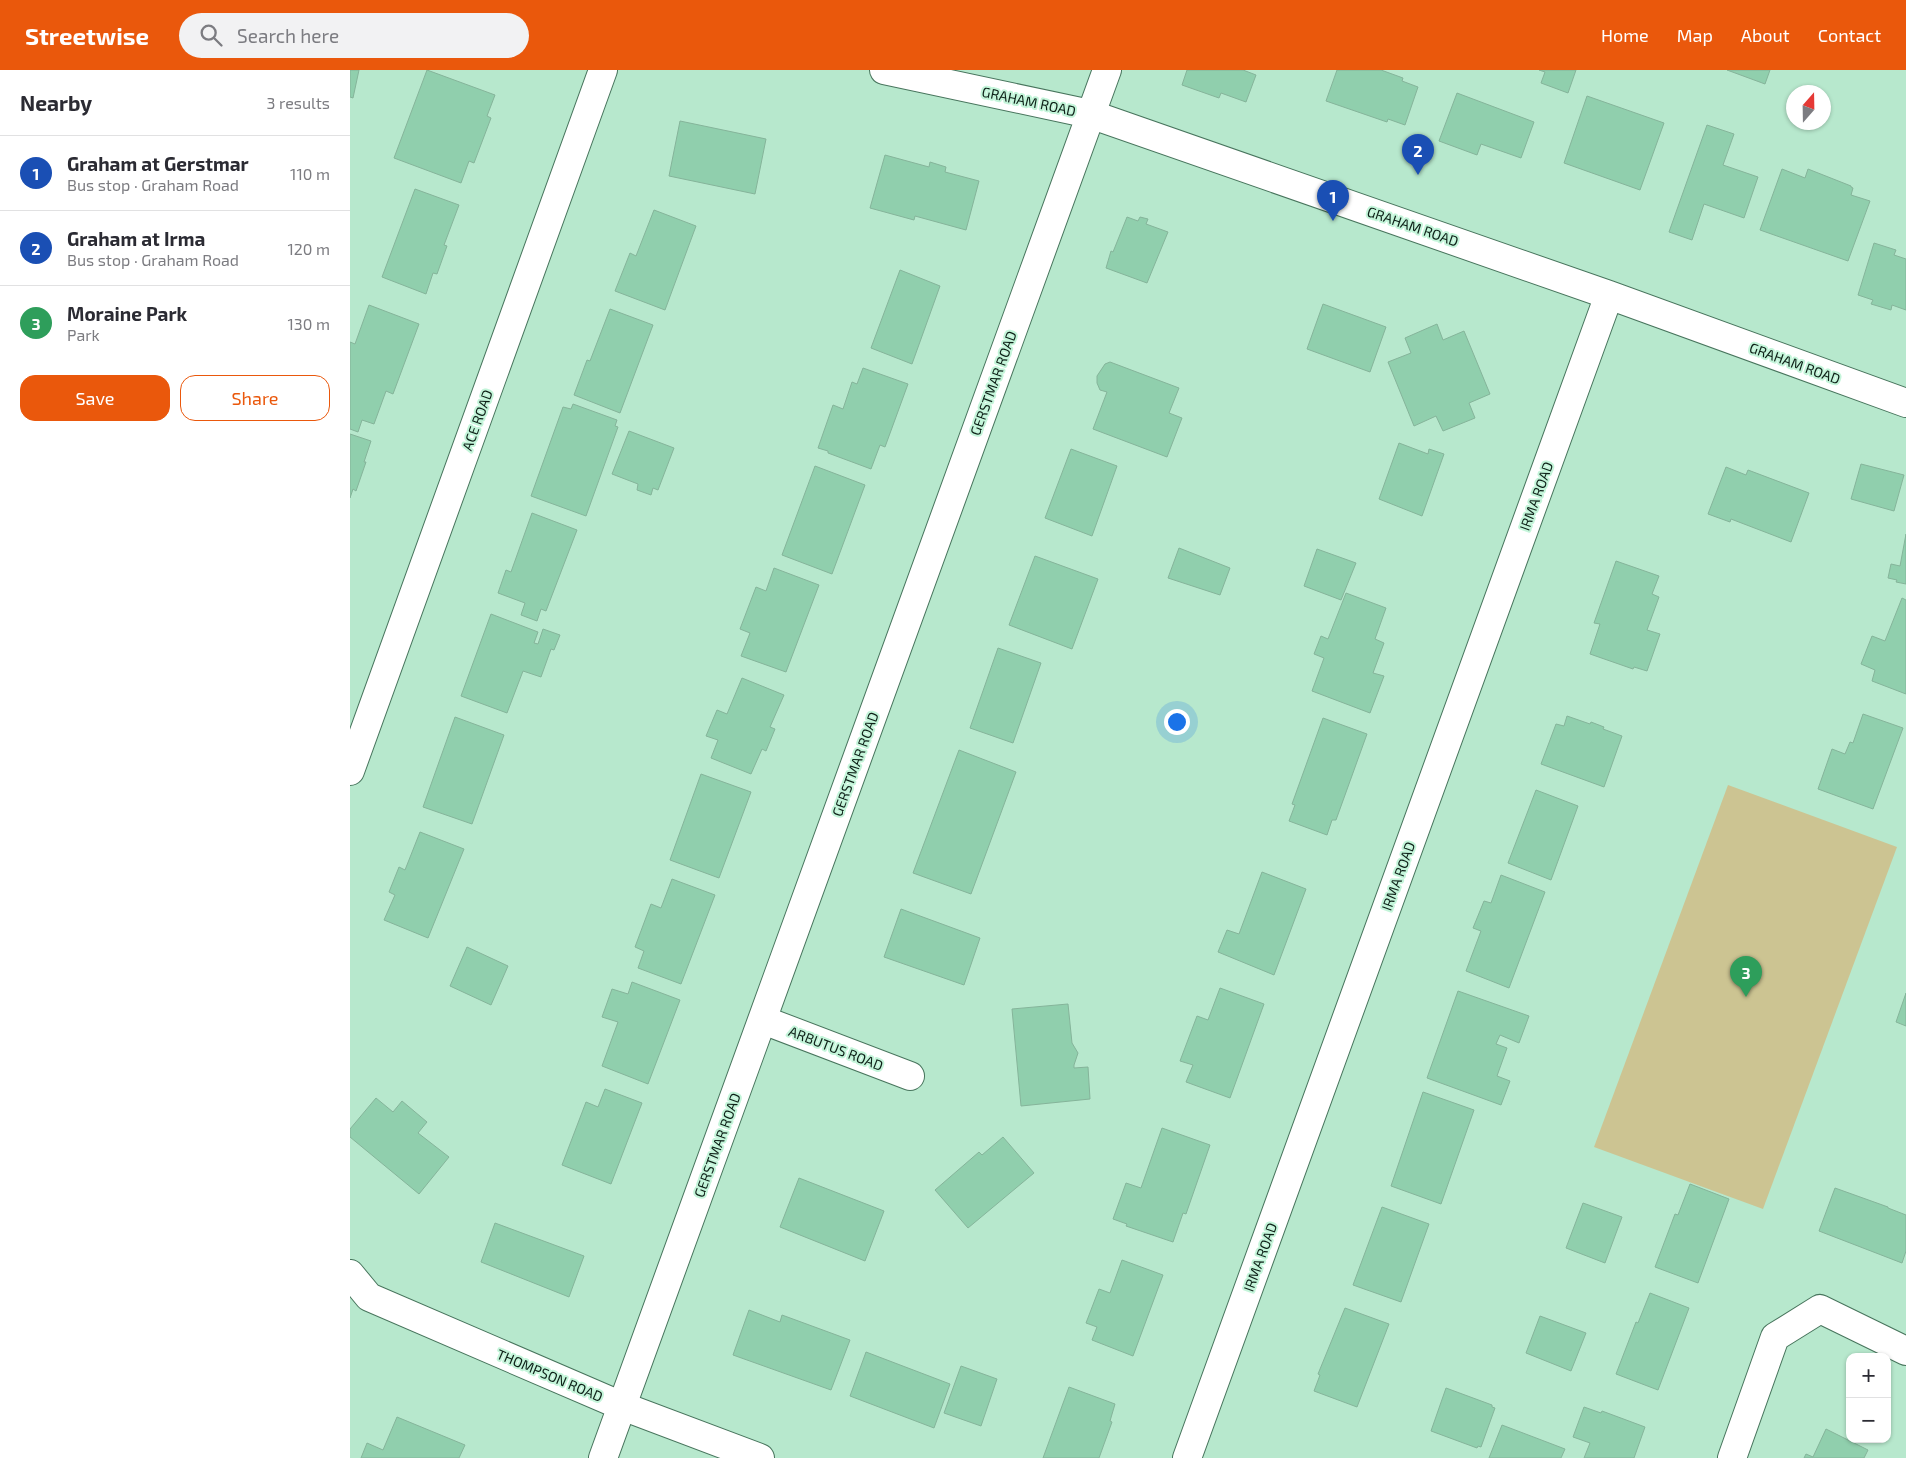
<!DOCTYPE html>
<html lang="en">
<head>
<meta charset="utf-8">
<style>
  :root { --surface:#fff; --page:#f2f2f3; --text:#2b2b33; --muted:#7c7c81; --line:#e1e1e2; --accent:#ea580c }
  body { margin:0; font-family:"Exo 2",sans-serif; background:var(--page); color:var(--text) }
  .controls { position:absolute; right:15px; bottom:15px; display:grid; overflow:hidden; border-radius:10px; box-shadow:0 1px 4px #0004 }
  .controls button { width:45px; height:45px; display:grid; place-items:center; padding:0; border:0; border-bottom:1px solid var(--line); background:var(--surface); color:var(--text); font:25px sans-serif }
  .compass { position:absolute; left:1436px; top:15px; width:45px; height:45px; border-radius:50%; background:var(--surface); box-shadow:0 1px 4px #0004; rotate:20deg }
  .you { position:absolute; left:826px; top:651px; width:18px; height:18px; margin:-12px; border:4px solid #fff; border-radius:50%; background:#1a73e8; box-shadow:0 0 0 8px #1a73e833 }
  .badge { display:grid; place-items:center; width:32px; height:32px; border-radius:50%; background:var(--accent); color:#fff; font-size:16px; font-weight:700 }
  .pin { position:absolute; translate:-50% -41px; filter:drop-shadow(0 1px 2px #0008) }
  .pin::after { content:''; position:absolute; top:26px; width:18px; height:15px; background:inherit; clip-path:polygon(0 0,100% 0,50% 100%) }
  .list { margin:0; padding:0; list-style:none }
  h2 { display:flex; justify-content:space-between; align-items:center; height:65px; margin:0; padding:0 20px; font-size:21px }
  h2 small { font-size:16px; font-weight:400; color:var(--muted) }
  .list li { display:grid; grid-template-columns:32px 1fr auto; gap:15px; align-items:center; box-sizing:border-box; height:75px; padding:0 20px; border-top:1px solid var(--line) }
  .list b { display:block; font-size:19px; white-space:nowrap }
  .list p { margin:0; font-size:16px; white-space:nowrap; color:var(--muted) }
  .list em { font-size:16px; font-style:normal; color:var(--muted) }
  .actions { display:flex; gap:10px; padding:15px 20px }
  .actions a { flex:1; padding:11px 0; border:1px solid var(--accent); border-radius:15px; text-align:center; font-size:18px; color:var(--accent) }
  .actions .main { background:var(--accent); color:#fff }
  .icon { flex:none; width:28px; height:28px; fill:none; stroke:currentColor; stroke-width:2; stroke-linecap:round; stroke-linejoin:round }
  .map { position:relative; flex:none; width:1556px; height:1388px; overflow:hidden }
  header { display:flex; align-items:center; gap:30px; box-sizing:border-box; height:70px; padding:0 25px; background:var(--accent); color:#fff }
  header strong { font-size:24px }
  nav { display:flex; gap:28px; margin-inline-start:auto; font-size:18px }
  .search { width:350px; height:45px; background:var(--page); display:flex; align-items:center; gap:12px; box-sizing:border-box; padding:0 18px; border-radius:28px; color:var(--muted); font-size:19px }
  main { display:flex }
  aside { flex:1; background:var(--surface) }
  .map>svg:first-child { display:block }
  .green { fill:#ccc492 }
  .building { fill:#90cfad; stroke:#85b49a }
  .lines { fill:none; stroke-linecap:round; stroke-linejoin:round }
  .minor-casing { stroke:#48755d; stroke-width:30 }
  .tertiary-casing { stroke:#48755d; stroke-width:30 }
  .minor { stroke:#fff; stroke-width:28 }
  .tertiary { stroke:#fff; stroke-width:28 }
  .labels { text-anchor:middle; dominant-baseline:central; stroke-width:4; stroke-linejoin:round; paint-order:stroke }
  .street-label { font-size:14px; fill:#0d2017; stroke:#c4f5da }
</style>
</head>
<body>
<header>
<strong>Streetwise</strong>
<div class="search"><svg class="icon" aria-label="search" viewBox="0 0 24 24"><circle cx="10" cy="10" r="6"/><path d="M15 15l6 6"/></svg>Search here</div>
<nav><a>Home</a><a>Map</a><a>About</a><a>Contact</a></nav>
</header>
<main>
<aside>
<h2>Nearby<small>3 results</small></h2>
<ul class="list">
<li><span class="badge" style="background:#1a4fb4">1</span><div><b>Graham at Gerstmar</b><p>Bus stop · Graham Road</p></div><em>110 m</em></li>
<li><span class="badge" style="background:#1a4fb4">2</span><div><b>Graham at Irma</b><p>Bus stop · Graham Road</p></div><em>120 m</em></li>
<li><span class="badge" style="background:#2e9e5b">3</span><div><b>Moraine Park</b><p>Park</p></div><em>130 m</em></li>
</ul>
<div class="actions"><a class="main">Save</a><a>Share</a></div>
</aside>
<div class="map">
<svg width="1556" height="1388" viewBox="0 0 1556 1388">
  <rect width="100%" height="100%" fill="#b7e8cd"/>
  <path class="green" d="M1378,715L1547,777L1413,1139L1244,1077Z"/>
  <path class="building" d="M0,0H9L3,28L0,27Z
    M77,0L145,25L137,46L141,48L124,93L119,91L111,113L44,88Z
    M837,0H893L906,5L896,32L871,23L869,28L832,15Z
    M987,0H1031L1053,8L1052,11L1068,17L1055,55L1038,49L1037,52L976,31Z
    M1189,0H1226L1218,23L1191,13L1195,2Z
    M1377,0H1420L1415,14Z
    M1107,23L1184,52L1171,88L1131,74L1127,85L1089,71Z
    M1237,26L1314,53L1290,120L1214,93Z
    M330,51L416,69L405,124L319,106Z
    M1357,55L1384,64L1373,95L1408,107L1394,148L1354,134L1342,170L1319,162Z
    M535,85L579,97L580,92L596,97L595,102L629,111L616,160L565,146L564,150L520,138Z
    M1432,99L1455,108L1458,99L1501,116V117L1503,118L1501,125L1520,131L1498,191L1410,160Z
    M65,119L109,135L94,175L97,176L87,204L83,203L76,224L32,207Z
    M304,140L346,156L315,240L265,221L280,183L286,186Z
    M777,147L788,151L790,147L798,149L796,154L818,162L797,213L756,198L761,181L763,182Z
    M1524,173L1546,180L1544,185L1556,189V240L1542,235L1541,240L1521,234L1523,230L1508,225Z
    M550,200L590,216L562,294L521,278Z
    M973,234L1036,257L1020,302L957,279Z
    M19,235L69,254L43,324L36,321L24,354L12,350L8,362L0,359V272L5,274Z
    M260,239L303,255L270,343L224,325L237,290L240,291Z
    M1087,254L1093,270L1114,261L1140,324L1119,333L1125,348L1093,361L1086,346L1064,356L1038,292L1061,283L1055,268Z
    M760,292L829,318L819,343L832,348L817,387L743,359L757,322L750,320L747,313V306L755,294Z
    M513,298L558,314L535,377L530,375L521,399L478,383V381L468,378L483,335L493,339L502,312L507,314Z
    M223,334L267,350L265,356L268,357L236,446L181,426L213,337L221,339Z
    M279,361L324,378L308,420L303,418L301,425L287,420L288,414L262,404Z
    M0,364L21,371L14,392H16L6,421L3,419L0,428Z
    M1049,373L1078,384L1079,379L1094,384L1072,446L1029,429Z
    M721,379L767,396L742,466L695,448Z
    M1511,394L1554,405L1544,441L1501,429Z
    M465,396L515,415L482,504L432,485Z
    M1376,397L1396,405L1398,400L1459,423L1441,472L1381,449L1380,452L1358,444Z
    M182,443L227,460L196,541L191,539L187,551L171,545L175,533L148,523L156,500L161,502Z
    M1556,464V514L1546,512L1547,510L1538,508L1541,494L1550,496Z
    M829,478L880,498L870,525L818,508Z
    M967,479L1006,493L991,530L954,516Z
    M685,486L748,509L722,579L659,555Z
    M1266,491L1309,506L1302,524L1309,527L1297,560L1310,564L1297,601L1284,597L1283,599L1240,584L1250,554L1244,553Z
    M424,498L469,515L436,602L391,586L400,563L390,559L406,517L416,521Z
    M996,523L1036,538L1025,569L1034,573L1023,603L1034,606L1020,643L962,621L974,588L964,584L971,566L978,569Z
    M1552,528L1556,530V624L1522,611L1525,600L1511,594L1522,566L1535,571Z
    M141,544L188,562L184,573L188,574L193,559L210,565L204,580L201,579L191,607L173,601L157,643L111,626Z
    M648,578L691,593L663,673L620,658Z
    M392,608L434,625L420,657L425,659L416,681L412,679L401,704L361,688L368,670L356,666L367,640L377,644Z
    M1513,644L1553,658L1523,739L1468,719L1482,679L1495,684L1500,672L1503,673Z
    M1217,646L1240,654L1241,652L1254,657L1253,659L1272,666L1254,717L1191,694L1206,654L1214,656Z
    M105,647L154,665L122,754L73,737Z
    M973,648L1017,664L986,750H982L977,765L939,751L945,735L942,734Z
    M609,680L666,702L621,824L563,803Z
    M351,704L401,722L369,808L320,790Z
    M1186,720L1228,736L1201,810L1158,793Z
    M70,762L114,779L78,868L34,850L45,825L39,822L49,797L55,800Z
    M912,802L956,819L924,905L868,882L877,860L889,864Z
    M1151,805L1195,822L1159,918L1116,901L1131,861L1123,858L1134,831L1141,833Z
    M322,809L365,825L331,914L288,898L294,881L285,877L301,834L311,838Z
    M551,839L630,868L614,915L534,887Z
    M117,877L158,896L141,935L100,916Z
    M282,912L330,930L298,1014L252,996L268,952L252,947L262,919L278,924Z
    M870,918L914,934L880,1028L836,1012L843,995L830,991L847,946L858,950Z
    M1108,921L1179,946L1169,973L1150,965L1146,974L1157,978L1147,1006L1160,1011L1151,1035L1077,1008Z
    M1556,923V956L1546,952Z
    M718,934L722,973L728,983L724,995V998L738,997L740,1029L671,1036L662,939Z
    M255,1019L292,1033L261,1114L212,1095L236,1032L248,1037Z
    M1073,1022L1124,1040L1091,1134L1041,1116Z
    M26,1028L43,1042L52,1031L77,1052L68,1063L99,1087L69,1124L0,1067V1059Z
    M812,1058L860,1075L836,1144L833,1143L823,1172L776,1156L777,1154L763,1149L776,1113L791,1118Z
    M653,1067L684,1103L618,1158L585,1120L629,1082L632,1085Z
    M449,1108L534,1141L515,1191L430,1157Z
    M1340,1114L1379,1129L1348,1213L1305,1197L1325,1144L1328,1145Z
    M1485,1118L1538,1137V1138L1556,1145V1181L1552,1193L1469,1161Z
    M1233,1133L1272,1147L1255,1193L1216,1178Z
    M1032,1137L1079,1154L1051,1232L1003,1215Z
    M145,1153L234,1186L219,1227L131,1192Z
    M772,1190L813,1205L783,1286L742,1270L747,1257L736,1253L749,1219L760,1223Z
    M1300,1223L1339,1238L1308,1320L1266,1304L1286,1252L1288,1253Z
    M995,1238L1039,1254L1007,1337L964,1321L970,1305L968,1304Z
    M399,1240L430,1252L432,1245L500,1270L481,1320L383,1285Z
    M1190,1246L1236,1263L1221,1301L1176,1283Z
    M516,1282L600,1314L584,1358L500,1326Z
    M611,1296L647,1309L631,1356L594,1343Z
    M719,1317L765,1334L760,1351L762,1352L749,1388H693Z
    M1096,1318L1142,1335V1337L1145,1338L1131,1377L1128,1376L1127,1378L1081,1361Z
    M1234,1337L1251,1343L1252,1341L1295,1357L1284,1388H1234L1240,1373L1223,1367Z
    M47,1347L115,1375L109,1388H11L17,1373L33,1380Z
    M1152,1355L1215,1379L1211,1388H1139Z
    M1476,1359L1518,1380L1514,1388H1454L1456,1384L1463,1387Z"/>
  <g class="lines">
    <defs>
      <path id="minor" d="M534,0L740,44L1259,225L1556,333
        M0,701L253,0
        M413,950L560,1006
        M0,1204L19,1227L272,1336L410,1388
        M837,1388L1259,225
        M1382,1388L1425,1267L1470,1239L1556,1281"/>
      <path id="tertiary" d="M253,1388L757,0"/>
    </defs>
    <use href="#minor" class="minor-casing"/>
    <use href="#tertiary" class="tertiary-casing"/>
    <use href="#minor" class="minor"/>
    <use href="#tertiary" class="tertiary"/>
  </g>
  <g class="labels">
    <g class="street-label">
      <text transform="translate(679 31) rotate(12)">GRAHAM ROAD</text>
      <text transform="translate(1063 156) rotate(19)">GRAHAM ROAD</text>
      <text transform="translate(1445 293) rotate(20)">GRAHAM ROAD</text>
      <text transform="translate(643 313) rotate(-70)">GERSTMAR ROAD</text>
      <text transform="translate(127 350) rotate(-70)">ACE ROAD</text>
      <text transform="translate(1186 426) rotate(-70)">IRMA ROAD</text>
      <text transform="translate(505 694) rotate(-70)">GERSTMAR ROAD</text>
      <text transform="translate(1048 806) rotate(-70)">IRMA ROAD</text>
      <text transform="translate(486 978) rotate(21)">ARBUTUS ROAD</text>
      <text transform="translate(367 1075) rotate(-70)">GERSTMAR ROAD</text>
      <text transform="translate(910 1187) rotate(-70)">IRMA ROAD</text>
      <text transform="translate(200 1305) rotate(23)">THOMPSON ROAD</text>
    </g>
  </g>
</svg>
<div class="controls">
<button>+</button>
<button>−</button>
</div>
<svg class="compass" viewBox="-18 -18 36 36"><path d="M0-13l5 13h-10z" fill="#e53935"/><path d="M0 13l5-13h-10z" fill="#7c7c81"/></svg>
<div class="you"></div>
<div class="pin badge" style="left:983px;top:151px;background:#1a4fb4">1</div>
<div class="pin badge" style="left:1068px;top:105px;background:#1a4fb4">2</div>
<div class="pin badge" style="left:1396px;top:927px;background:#2e9e5b">3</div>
</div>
</main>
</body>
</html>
